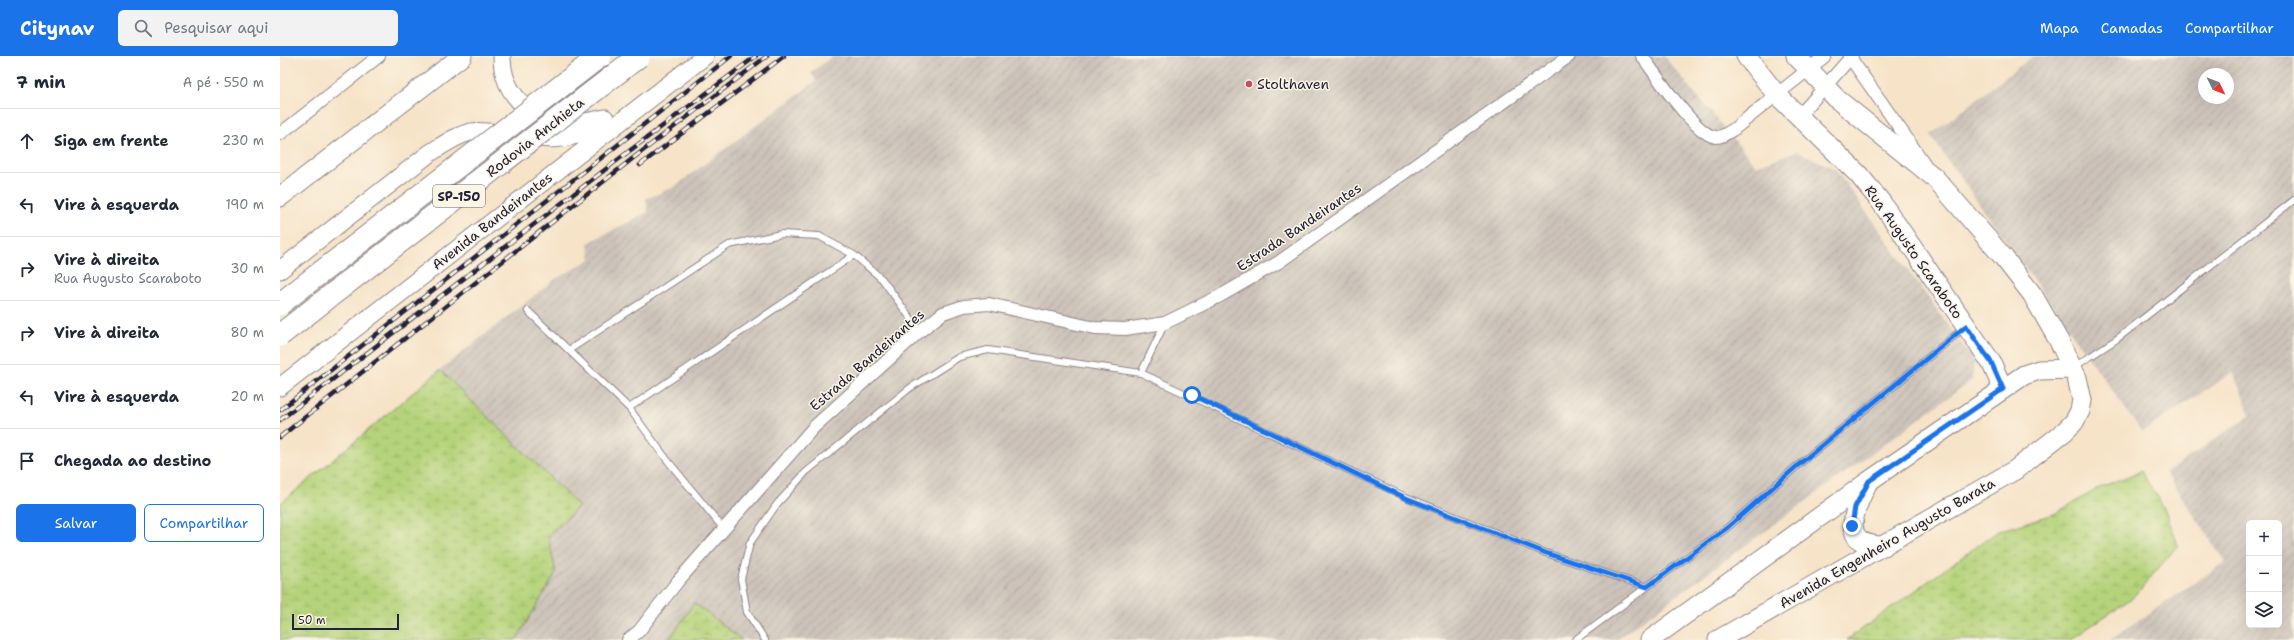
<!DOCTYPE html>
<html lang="pt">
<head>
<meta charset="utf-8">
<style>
  :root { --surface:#fff; --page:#f2f2f3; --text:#1f2937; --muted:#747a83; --line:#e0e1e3; --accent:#1a73e8 }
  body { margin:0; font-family:"Shantell Sans",sans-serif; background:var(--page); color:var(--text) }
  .controls { position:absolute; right:12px; bottom:12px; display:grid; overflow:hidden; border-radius:6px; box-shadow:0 4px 16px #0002 }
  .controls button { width:36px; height:36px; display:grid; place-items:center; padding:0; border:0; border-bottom:1px solid var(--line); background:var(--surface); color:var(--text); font:20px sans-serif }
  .compass { position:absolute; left:1918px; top:12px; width:36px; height:36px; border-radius:50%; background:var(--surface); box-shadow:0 4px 16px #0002; rotate:133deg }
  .scale { position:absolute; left:12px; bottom:10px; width:107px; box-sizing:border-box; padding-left:4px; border:2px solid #22223b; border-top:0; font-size:11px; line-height:14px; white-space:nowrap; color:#22223b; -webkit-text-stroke:3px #fcf5e5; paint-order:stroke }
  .stop { position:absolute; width:12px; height:12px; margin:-9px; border:3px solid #1a73e8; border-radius:50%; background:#fff }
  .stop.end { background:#1a73e8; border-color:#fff; box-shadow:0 1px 4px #0008 }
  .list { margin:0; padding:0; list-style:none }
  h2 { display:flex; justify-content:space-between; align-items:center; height:52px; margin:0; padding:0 16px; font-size:17px }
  h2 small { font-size:13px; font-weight:400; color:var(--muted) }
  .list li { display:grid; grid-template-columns:26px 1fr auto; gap:12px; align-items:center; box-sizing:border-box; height:64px; padding:0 16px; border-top:1px solid var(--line) }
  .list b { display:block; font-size:15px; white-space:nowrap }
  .list p { margin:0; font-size:13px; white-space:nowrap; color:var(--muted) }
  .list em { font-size:13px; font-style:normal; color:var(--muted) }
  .actions { display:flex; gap:8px; padding:12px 16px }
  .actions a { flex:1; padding:9px 0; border:1px solid var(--accent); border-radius:6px; text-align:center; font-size:14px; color:var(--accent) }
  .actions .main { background:var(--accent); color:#fff }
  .icon { flex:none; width:22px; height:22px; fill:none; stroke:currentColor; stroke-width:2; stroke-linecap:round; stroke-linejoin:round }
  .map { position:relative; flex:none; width:2014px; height:584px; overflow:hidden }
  header { display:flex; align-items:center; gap:24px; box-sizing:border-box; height:56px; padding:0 20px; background:var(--accent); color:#fff }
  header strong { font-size:19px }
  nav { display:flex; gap:22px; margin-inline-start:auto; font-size:14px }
  .search { width:280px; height:36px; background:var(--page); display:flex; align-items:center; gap:10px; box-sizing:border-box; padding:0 14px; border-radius:6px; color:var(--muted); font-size:15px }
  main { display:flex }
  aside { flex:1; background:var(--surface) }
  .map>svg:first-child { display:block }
  .industrial { fill:url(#industrial-furrows); fill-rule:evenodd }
  .wetland { fill:url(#wetland-marsh); stroke:#6c7a5a }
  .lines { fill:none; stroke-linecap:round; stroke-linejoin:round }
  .service-casing { stroke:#8c8282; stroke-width:8 }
  .minor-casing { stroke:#8c8282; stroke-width:14 }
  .secondary-casing { stroke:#8c8282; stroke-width:19 }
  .primary-casing { stroke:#8c8282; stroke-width:21 }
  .service { stroke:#fff; stroke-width:6 }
  .minor { stroke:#fff; stroke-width:12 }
  .secondary { stroke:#fff; stroke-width:17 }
  .primary { stroke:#fff; stroke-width:19 }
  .rail-casing { stroke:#22223b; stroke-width:4.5 }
  .rail { stroke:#fcf5e5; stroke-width:3; stroke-dasharray:9; stroke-linecap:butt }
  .motorway-bridge-casing { stroke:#8c8282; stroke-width:24; stroke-linecap:butt }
  .motorway-bridge { stroke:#fff; stroke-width:22 }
  .route { stroke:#1a73e8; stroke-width:5 }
  .poi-dot { fill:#d1495b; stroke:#fcf5e5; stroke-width:1.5 }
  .labels { text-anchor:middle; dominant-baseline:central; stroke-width:3; stroke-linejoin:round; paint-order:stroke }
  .shield { fill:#fcf5e5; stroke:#63616e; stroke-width:1 }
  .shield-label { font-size:13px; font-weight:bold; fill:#22223b }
  .poi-label { font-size:14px; fill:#22223b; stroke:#fcf5e5; text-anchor:start }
  .street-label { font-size:14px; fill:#22223b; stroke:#fcf5e5 }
</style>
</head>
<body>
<header>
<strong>Citynav</strong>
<div class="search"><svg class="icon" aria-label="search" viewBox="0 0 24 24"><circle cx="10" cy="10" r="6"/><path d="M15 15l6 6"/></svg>Pesquisar aqui</div>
<nav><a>Mapa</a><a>Camadas</a><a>Compartilhar</a></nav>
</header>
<main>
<aside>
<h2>7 min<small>A pé · 550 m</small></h2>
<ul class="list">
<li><svg class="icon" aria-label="ahead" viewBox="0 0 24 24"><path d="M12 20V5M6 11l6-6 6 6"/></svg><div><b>Siga em frente</b></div><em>230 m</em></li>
<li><svg class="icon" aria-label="left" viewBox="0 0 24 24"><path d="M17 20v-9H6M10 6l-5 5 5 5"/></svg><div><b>Vire à esquerda</b></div><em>190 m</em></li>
<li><svg class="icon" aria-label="right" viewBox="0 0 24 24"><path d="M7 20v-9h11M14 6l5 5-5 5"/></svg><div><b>Vire à direita</b><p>Rua Augusto Scaraboto</p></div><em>30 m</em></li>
<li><svg class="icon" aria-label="right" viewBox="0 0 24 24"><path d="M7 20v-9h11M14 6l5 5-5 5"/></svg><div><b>Vire à direita</b></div><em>80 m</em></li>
<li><svg class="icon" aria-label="left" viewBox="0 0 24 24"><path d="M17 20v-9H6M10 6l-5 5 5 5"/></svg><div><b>Vire à esquerda</b></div><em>20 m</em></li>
<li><svg class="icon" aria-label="arrive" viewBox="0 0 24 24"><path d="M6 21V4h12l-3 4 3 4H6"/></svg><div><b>Chegada ao destino</b></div></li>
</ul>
<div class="actions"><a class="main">Salvar</a><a>Compartilhar</a></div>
</aside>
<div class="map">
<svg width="2014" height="584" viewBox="0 0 2014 584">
  <defs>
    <pattern id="industrial-furrows" width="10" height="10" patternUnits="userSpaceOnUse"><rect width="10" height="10" fill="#ccc2b9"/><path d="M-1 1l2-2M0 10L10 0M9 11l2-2" fill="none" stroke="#afa6a0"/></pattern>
    <pattern id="wetland-marsh" width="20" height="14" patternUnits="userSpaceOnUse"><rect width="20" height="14" fill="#b5d37a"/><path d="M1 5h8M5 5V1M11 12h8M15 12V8" fill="none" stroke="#9bb56a"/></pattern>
  </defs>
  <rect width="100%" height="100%" fill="#fcf5e5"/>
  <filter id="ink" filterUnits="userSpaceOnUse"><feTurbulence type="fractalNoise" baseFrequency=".025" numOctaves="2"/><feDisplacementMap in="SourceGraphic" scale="8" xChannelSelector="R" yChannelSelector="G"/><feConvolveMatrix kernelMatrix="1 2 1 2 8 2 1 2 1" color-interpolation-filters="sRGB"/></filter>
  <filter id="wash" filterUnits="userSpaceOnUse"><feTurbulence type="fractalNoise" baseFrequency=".012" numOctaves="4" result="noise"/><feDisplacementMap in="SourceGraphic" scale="16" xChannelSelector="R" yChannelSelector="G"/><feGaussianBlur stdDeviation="0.9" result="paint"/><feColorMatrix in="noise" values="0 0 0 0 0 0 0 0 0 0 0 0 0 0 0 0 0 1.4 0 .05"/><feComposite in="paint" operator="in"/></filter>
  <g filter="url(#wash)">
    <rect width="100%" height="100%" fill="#f6e3c8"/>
    <path class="industrial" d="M553,0H1384L1476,110L1517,95L1555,113L1694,305L1692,324L1336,584H462L414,548L389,584H236L276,517L268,480L299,450L160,314L274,224L311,203L308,187L368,156L366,143L394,131L536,25L531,17Z
      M1753,0H2014V584H1830L1945,506L1886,417L1970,359L1953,316L1862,376L1650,79ZM1924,18H1948V42H1924ZM1969,467H1999V569H1969Z"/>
    <path class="wetland" d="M160,314L299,450L268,480L276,517L236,584H0V448Z
      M1861,415L1885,454L1898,489L1855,540L1790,584H1567L1718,475L1774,458L1821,431Z
      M414,547L462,584H389Z"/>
  </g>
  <g filter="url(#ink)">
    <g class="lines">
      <defs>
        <path id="service" d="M248,255L349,352L388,405L443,472
          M289,294L449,189L501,178L539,180L574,199
          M1794,311L1837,283L2014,144
          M861,317L885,267
          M349,352L574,199L602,223L640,275
          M485,584L467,556L461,523L470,487L497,448L526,416L630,332L679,301L708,294L861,317L1126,441L1266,497L1367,531
          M1295,584L1448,471L1517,410L1685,271"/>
        <path id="minor" d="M1362,0C1374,16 1417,82 1437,81C1443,81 1449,76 1454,73L1545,0
          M1569,0L1644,107
          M1519,60L1572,0
          M0,78L99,0
          M348,584L359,575L398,525L534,371L640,275L663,257L684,250L709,248L815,272L845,273L885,267L940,240L999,206L1289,0"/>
        <path id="secondary" d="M222,0C222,37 249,63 285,67C298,68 312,65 325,62
          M0,214L150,97C163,89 177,79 191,76C203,74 216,77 228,79C268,84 285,87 323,69
          M0,331L425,0"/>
        <path id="primary" d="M1466,0L1497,39L1578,118L1601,146L1711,306L1723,333
          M0,141L182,0
          M1586,430C1573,456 1559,490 1604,490
          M1370,584L1589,425L1744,319L1759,314L1792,313
          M1438,584L1735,414L1784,376L1794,366L1800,355L1802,344L1797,322L1779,285L1752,238L1724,202L1655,122L1558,44L1516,0"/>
      </defs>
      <use href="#service" class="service-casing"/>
      <use href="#minor" class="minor-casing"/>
      <use href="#secondary" class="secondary-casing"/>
      <use href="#primary" class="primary-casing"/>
      <use href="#service" class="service"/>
      <use href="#minor" class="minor"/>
      <use href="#secondary" class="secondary"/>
      <use href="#primary" class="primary"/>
      <defs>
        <path id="rail" d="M360,109L504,0
          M0,354L451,0
          M0,364L348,96L476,0
          M0,381L352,103L487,0"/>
      </defs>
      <use href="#rail" class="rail-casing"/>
      <use href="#rail" class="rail"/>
      <defs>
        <path id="motorway-bridge" d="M0,248L320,0
          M0,279L359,0"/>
      </defs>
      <use href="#motorway-bridge" class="motorway-bridge-casing"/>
      <use href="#motorway-bridge" class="motorway-bridge"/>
    </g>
  </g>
  <g class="lines" filter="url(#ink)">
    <path class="route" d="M912,339L1126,442L1266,497L1367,531L1448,471L1517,410L1686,270L1711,306L1723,333L1589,425L1575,451L1572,470"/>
  </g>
  <circle class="poi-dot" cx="969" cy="28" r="4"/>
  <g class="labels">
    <rect class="shield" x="153" y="129" width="52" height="22" rx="3"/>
    <g class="shield-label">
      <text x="179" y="140">SP-150</text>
    </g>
    <g class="poi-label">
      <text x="977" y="28">Stolthaven</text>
    </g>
    <g class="street-label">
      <text transform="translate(255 81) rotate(-38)">Rodovia Anchieta</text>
      <text transform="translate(212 165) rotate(-38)">Avenida Bandeirantes</text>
      <text transform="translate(1019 171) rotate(-34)">Estrada Bandeirantes</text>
      <text transform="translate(1634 196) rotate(55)">Rua Augusto Scaraboto</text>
      <text transform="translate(587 304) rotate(-41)">Estrada Bandeirantes</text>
      <text transform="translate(1607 487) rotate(-30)">Avenida Engenheiro Augusto Barata</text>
    </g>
  </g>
</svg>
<div class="controls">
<button>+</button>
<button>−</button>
<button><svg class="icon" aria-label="layers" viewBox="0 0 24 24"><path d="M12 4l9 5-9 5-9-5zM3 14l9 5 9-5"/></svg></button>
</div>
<svg class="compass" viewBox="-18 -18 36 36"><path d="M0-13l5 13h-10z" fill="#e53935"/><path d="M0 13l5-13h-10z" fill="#747a83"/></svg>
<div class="scale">50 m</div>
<div class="stop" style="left:912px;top:339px"></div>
<div class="stop end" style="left:1572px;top:470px"></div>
</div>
</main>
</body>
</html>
